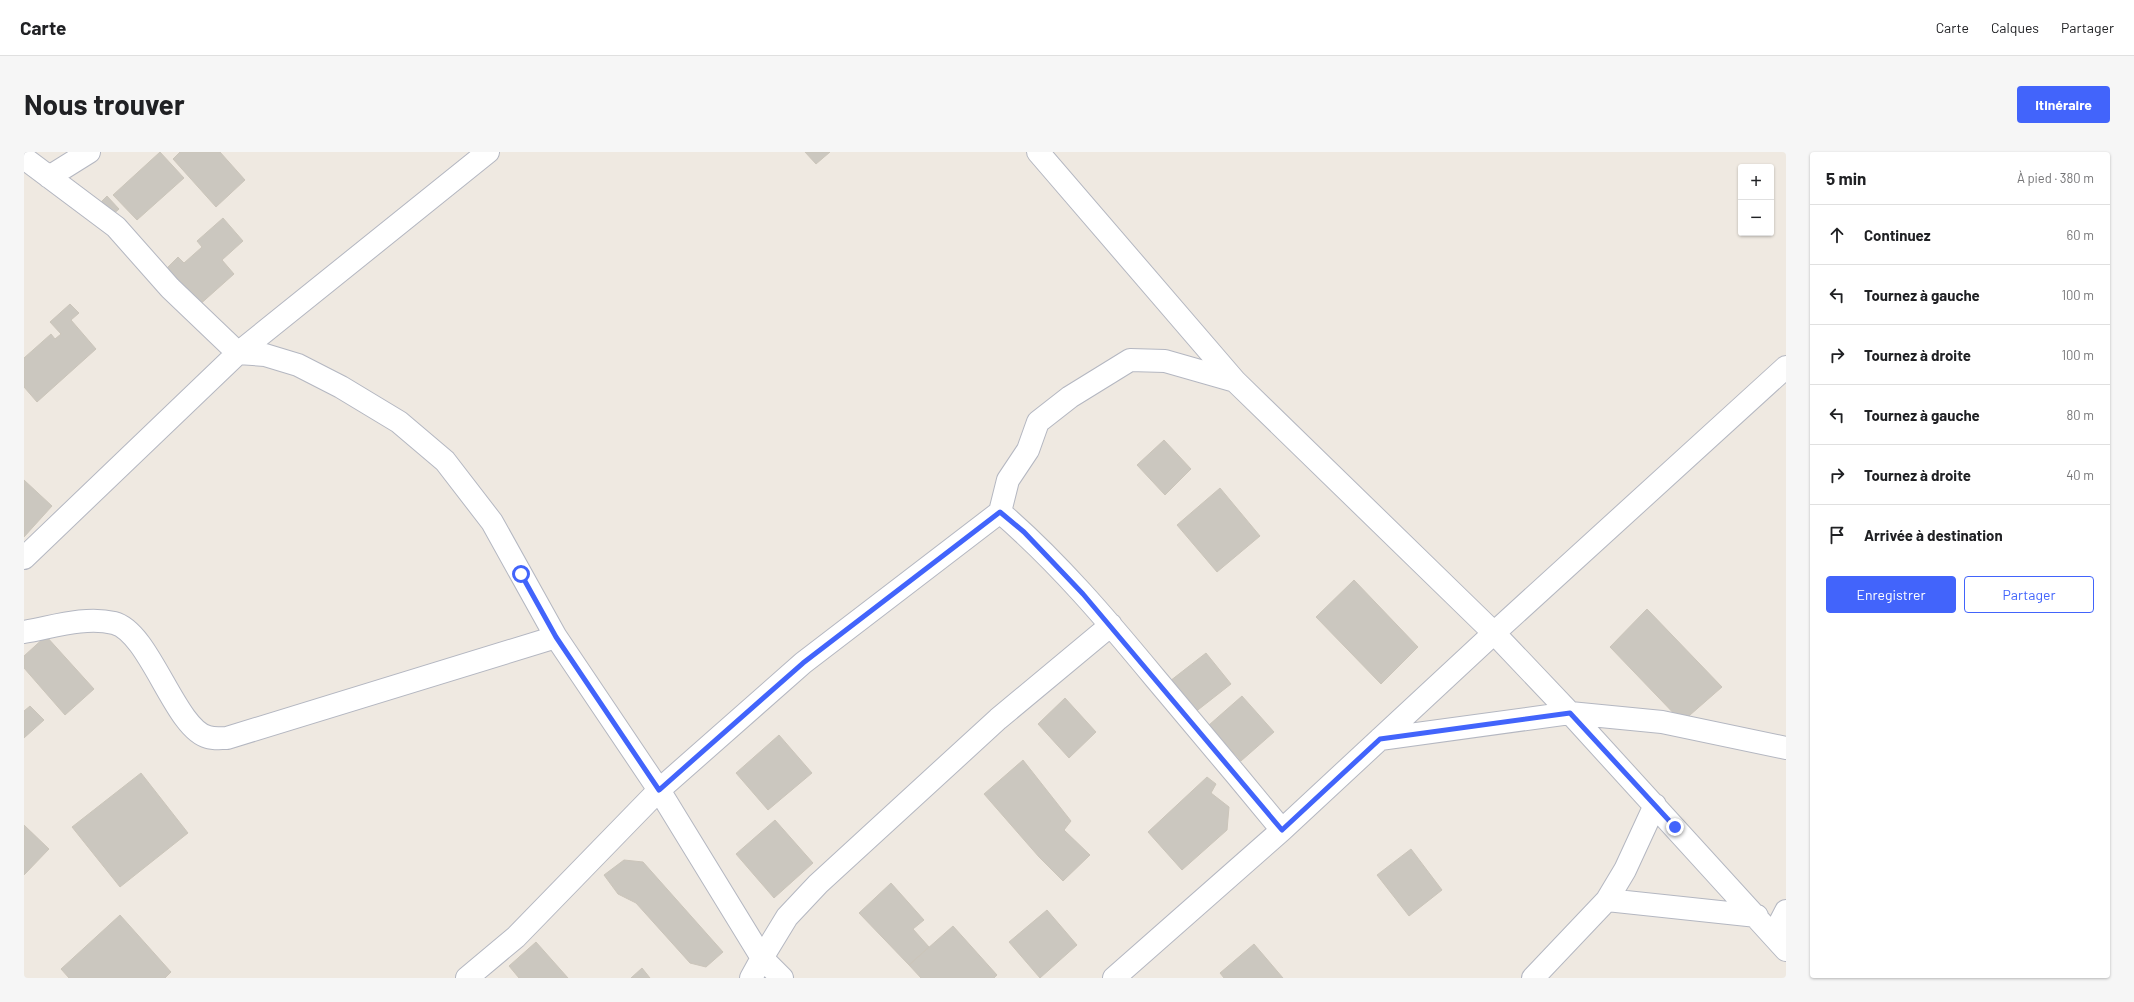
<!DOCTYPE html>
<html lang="fr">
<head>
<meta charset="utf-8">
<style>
  :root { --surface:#fff; --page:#f6f6f6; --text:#202124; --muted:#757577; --line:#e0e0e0; --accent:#4264fb }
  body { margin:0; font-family:Barlow,sans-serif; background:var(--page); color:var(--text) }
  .controls { position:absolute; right:12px; top:12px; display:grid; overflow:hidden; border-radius:4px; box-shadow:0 1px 3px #0004 }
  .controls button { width:36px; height:36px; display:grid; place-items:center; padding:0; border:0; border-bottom:1px solid var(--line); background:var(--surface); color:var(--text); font:20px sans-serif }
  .stop { position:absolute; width:12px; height:12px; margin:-9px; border:3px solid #4264fb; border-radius:50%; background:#fff }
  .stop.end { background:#4264fb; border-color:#fff; box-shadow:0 1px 4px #0008 }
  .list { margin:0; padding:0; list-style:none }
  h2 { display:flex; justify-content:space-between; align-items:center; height:52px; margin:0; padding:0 16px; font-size:17px }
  h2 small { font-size:13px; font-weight:400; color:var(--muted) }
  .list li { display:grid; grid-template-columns:26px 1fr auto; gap:12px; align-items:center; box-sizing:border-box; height:60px; padding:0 16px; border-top:1px solid var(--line) }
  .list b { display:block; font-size:15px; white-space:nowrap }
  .list em { font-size:13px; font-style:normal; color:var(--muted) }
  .actions { display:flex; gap:8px; padding:12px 16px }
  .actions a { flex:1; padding:9px 0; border:1px solid var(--accent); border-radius:4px; text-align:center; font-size:14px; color:var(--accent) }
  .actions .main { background:var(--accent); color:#fff }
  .icon { flex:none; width:22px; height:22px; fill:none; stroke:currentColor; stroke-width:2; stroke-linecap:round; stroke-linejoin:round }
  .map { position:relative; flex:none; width:1762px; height:826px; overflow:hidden; border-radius:4px }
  header { display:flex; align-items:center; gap:24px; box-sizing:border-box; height:56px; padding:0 20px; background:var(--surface); border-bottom:1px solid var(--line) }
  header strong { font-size:19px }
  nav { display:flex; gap:22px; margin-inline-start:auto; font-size:14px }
  .intro { display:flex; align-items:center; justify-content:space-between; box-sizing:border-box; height:96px; padding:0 24px }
  h1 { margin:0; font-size:28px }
  .button { padding:10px 18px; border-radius:4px; background:var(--accent); color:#fff; font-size:14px; font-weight:700 }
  main { display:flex; gap:24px; padding:0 24px }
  aside { flex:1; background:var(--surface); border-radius:4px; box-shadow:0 1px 3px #0004 }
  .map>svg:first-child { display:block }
  .building { fill:#cbc7bf; stroke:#cbc5ba }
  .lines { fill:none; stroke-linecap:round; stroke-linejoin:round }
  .minor-casing { stroke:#b4b7c1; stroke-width:24 }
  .minor { stroke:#fff; stroke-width:22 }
  .route { stroke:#4264fb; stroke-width:5 }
</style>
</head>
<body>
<header>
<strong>Carte</strong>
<nav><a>Carte</a><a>Calques</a><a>Partager</a></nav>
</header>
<div class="intro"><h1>Nous trouver</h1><a class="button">Itinéraire</a></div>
<main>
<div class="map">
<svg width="1762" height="826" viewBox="0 0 1762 826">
  <rect width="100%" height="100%" fill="#efe9e1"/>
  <path class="building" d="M136,0L160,26L113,68L89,43Z
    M156,0H196L221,28L192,55L149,7Z
    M781,0H806L792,12Z
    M83,44L95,57L86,65L75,52Z
    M199,66L219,89L198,108L210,122L173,155L141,118L154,105L160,111L178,95L173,89Z
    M46,152L55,161L47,168L72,197L13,250L0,235V206L27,182L31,187L37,182L26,170Z
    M1140,288L1167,317L1141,343L1113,313Z
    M0,328L28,354L0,385Z
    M1196,336L1236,384L1193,420L1153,373Z
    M1330,428L1394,495L1357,532L1292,465Z
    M1623,457L1698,535L1658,570L1586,495Z
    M22,484L70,537L41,563L0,516V504Z
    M1182,501L1207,532L1170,561L1146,529Z
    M1218,544L1250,580L1217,609L1185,573Z
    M1041,546L1072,580L1045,606L1014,572Z
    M6,554L20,568L0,586V559Z
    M755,583L788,621L744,658L712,621Z
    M999,608L1047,669L1040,678L1066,703L1039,729L1015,705L960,642Z
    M117,621L164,681L96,735L48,675Z
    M1183,625L1192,632L1187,641L1205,655L1203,678L1158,718L1124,680Z
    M751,668L789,711L750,746L712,702Z
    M0,673L25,697L0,723Z
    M1387,697L1418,738L1385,764L1353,723Z
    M600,708L619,710L699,800L682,815L666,811L612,751L594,742L580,723Z
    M867,731L900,768L889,777L905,795L885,813L835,761Z
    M1023,758L1053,793L1016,826L985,790Z
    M96,763L147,820L141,826H45L37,817Z
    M929,774L973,823L970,826H897L885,813Z
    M512,790L544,826H495L485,814Z
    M1230,792L1259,826H1200L1196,821Z
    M618,816L626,826H607Z"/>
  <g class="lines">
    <defs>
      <path id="minor" d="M1014,0L1211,229L1470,481L1546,561L1762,798
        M0,6L92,75L146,136L214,201L241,203L274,213L317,235L375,270L421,309L468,370L532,485L635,638L738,806L727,826
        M25,25L65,0
        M976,360C1034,410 1083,468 1131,526C1174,577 1216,627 1258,678
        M0,406L214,201L464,0
        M0,480C29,475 61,464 90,471C126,480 151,577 184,585C190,587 197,586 203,586L532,485
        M1356,587L1546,561L1638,570L1762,596
        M1583,748L1733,764
        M1750,782L1762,759
        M443,826L492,785L635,638L779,511L976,360L984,328L1004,298L1014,270L1046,245L1106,208L1141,209L1211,229
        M758,826L738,806L763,765L794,732L974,567L1087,473
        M1090,826L1258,678L1470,481L1762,215
        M1509,826L1583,748L1601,718L1631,653"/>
    </defs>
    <use href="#minor" class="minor-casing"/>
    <use href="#minor" class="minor"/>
  </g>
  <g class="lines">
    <path class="route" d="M497,422L532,485L635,638L779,511L976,360L1000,380L1059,442L1258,678L1356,587L1546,561L1651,675"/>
  </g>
</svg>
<div class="controls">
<button>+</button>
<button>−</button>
</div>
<div class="stop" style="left:497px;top:422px"></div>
<div class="stop end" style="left:1651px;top:675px"></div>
</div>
<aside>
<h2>5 min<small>À pied · 380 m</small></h2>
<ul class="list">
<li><svg class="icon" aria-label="ahead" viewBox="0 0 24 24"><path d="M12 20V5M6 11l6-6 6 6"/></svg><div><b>Continuez</b></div><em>60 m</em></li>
<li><svg class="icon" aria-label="left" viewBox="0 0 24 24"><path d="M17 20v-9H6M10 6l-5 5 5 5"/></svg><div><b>Tournez à gauche</b></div><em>100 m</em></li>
<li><svg class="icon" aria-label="right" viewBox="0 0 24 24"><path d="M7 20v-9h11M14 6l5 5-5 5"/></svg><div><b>Tournez à droite</b></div><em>100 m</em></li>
<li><svg class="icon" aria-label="left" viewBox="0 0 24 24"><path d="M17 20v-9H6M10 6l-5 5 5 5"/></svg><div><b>Tournez à gauche</b></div><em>80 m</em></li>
<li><svg class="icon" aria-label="right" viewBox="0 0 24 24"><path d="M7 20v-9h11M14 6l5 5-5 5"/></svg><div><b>Tournez à droite</b></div><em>40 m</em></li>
<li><svg class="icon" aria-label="arrive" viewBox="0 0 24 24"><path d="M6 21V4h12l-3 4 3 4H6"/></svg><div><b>Arrivée à destination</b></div></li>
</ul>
<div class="actions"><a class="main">Enregistrer</a><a>Partager</a></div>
</aside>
</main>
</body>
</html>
